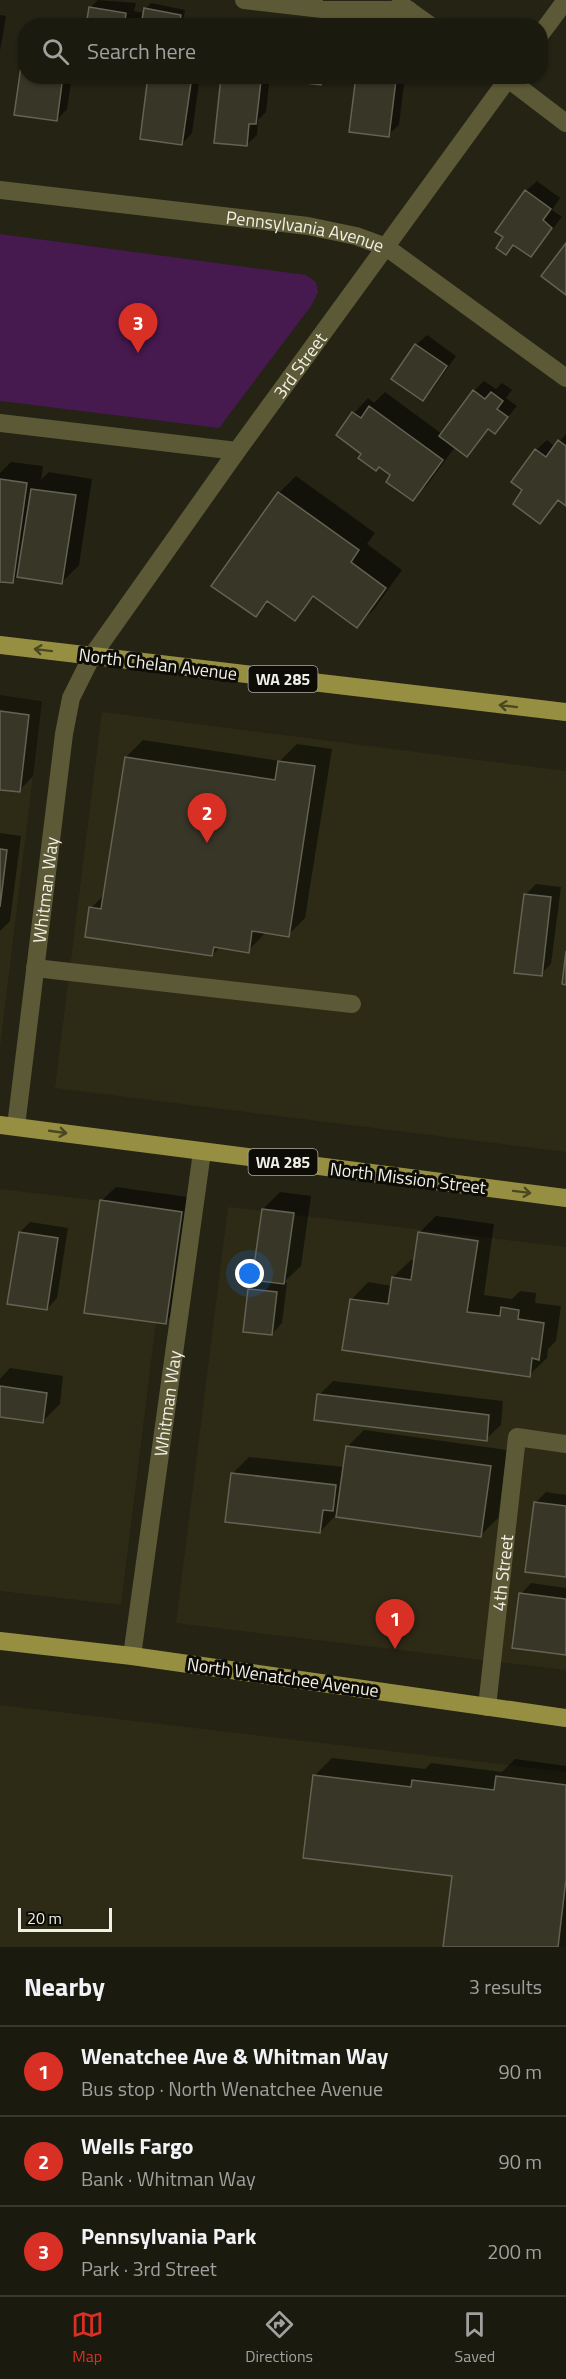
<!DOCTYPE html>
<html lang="en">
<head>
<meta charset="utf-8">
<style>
  :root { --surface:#1b1a0f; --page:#28271d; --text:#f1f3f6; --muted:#a0a19e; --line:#39382f; --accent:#d93025 }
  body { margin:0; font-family:"Titillium Web",sans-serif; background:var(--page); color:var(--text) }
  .scale { position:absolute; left:18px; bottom:15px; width:94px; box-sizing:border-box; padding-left:6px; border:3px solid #f0f0e6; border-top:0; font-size:16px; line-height:21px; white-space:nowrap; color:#f0f0e6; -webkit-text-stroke:4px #0d0c06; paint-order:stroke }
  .you { position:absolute; left:250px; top:1274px; width:21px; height:21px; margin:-15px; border:4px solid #fff; border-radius:50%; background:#1a73e8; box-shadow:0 0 0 9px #1a73e833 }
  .badge { display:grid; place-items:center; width:39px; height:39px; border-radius:50%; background:var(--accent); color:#fff; font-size:20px; font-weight:700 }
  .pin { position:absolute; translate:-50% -50px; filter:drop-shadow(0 2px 3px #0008) }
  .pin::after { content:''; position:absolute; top:32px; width:21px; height:18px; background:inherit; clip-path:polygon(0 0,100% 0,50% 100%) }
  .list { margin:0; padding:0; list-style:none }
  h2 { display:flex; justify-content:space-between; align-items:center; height:78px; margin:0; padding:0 24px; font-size:26px }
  h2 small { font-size:20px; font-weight:400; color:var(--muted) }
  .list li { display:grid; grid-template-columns:39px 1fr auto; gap:18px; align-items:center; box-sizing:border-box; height:90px; padding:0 24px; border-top:2px solid var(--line) }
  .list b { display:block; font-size:22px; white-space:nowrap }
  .list p { margin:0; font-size:20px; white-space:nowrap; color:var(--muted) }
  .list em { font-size:20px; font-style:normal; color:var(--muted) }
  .icon { flex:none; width:33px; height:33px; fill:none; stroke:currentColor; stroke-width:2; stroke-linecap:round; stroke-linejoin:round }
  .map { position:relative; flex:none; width:566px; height:1947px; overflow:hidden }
  .search { position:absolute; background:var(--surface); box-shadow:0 2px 4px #0004; left:18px; right:18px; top:18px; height:66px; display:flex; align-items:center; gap:15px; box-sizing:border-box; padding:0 21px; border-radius:24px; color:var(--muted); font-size:22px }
  .sheet { height:348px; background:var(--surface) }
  nav { display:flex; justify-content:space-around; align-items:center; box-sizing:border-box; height:84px; border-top:2px solid var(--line); background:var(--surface); font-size:16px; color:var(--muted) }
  nav a { display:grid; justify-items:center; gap:3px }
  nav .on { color:var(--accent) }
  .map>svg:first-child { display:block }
  .built { fill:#2d2b16 }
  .green { fill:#46194f }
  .shadow { fill:#0007 }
  .building { fill:#383627; stroke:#646353; stroke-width:1.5 }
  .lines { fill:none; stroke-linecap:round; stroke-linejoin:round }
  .minor { stroke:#5c5936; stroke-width:18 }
  .major { stroke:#968f41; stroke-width:18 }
  .oneway { stroke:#4b4721 }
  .labels { text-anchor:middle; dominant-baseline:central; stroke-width:6; stroke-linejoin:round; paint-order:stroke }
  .shield { fill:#0d0c06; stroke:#acaca3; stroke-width:1.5 }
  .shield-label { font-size:16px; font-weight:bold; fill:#f0f0e6 }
  .street-label { font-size:18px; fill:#f0f0e6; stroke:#0d0c06 }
</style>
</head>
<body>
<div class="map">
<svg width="566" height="1947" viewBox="0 0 566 1947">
  <rect width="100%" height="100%" fill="#242314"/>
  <path class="built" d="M0,695L42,700L0,1048Z
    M102,712L566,771V1152L55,1088Z
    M0,1189L170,1209L121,1605L0,1591Z
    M228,1207L566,1247V1670L176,1623Z
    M0,1705L566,1772V1947H0Z"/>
  <path class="green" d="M0,234L306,275L316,282L318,292L311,306L219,428L0,401Z"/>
  <path class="shadow" d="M98,0L136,3L134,11L145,13L146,9L151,3L185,10L182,25L87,26L90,8Z
    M0,15L6,16L0,51Z
    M300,19L352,26H294Z
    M37,21L69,26H33Z
    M26,76H72L67,109L57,120Z
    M150,76H200L192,133L182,144Z
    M224,76H270L266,112L258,120L257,135L246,145L222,78Z
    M358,76H405L399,125L388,135Z
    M537,181L560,198L552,210L562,217L531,256L515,244L506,253L526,191Z
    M427,335L456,356L433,389L423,399L416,345Z
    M484,381L496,389L502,383L512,390L506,398L517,406L495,432L489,428L467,455L455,447L427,485L412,499L393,475L338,435L354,413L368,398L374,403L385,392L442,434L474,391Z
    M566,434V504L560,499L540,522L524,490L536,450L547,440L555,447Z
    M11,462L43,466L41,480L49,472L92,479L79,565L62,582L19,575L13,582L0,580V473Z
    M296,476L375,533L367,544L402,570L374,609L357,626L315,596L295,619L270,601L256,615L279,493Z
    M0,695L42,701L33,776L19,791L0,789Z
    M143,740L280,761L297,744L332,749L305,918L288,935L266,932L248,951L220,947L212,955L91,908L105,894L126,757Z
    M0,833L21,836L10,921L0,931Z
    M536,884L561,887L551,964L541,974L525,895Z
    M116,1187L195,1198L179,1308L165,1322L101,1201Z
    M280,1192L311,1196L301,1266L284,1282L287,1283L282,1323L272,1334L250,1290L260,1279L263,1209Z
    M436,1216L494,1224L484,1295L512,1299L520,1291L536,1293L535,1303L561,1306L556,1341L548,1349L547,1358L529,1375L351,1300L368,1282L392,1286L393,1277L411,1260L415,1261L419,1233Z
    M30,1222L68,1228L57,1298L47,1309L20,1232Z
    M10,1368L63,1376L60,1404L42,1422L0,1416V1379Z
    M333,1381L503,1401L501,1425L486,1439L319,1395Z
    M364,1430L507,1450L498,1518L480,1536L338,1513L320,1532L232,1474L249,1457L344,1467L347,1447Z
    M546,1492L566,1495V1576L536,1502Z
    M531,1583L566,1588V1653L521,1594Z
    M332,1758L425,1769L431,1763L502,1772L515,1759L566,1766V1947H445L454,1875L315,1775Z"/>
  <path class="building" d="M89,7L126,13L125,21L140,26H86Z
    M144,8L181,15L179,26L141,25Z
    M26,32V76H63L57,121L14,115Z
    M148,76H192L182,145L140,139Z
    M282,76H323L321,85L282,80Z
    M356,76L396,80L389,137L349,132Z
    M221,77L261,81L256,124H249L247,146L214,143Z
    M525,190L551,209L543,220L552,228L531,257L513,245L506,255L496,248L503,237L495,232Z
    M566,243V295L541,276Z
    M415,344L447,366L423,401L391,379Z
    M473,390L485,399L491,392L503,401L497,409L508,417L495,434L488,429L467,457L439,436Z
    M369,406L443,460L413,501L386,482L390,475L379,467L376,471L358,458L361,454L336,435L352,412L361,418Z
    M558,440L566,446V506L558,500L540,524L513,504L522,490L511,482L535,449L546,457Z
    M0,479L27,483L13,583L0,582Z
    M31,489L76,495L62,584L17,577Z
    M278,492L359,550L351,562L386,588L357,628L313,596L295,621L267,601L256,617L211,586Z
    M0,711L29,715L20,792L0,790Z
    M125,757L275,780L278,761L315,766L289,937L252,931L249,953L214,947L212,956L85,937L89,907L101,909Z
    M0,849L7,850L0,907Z
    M524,894L551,897L542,976L514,973Z
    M566,951V985L562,984Z
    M100,1200L182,1212L166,1324L84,1313Z
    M262,1209L294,1213L284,1284L252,1280Z
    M19,1232L58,1238L47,1310L7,1304Z
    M418,1232L478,1241L467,1312L500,1316L501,1307L519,1310L518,1319L544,1323L539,1360L532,1358L530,1377L342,1350L350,1299L388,1304L392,1277L411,1280Z
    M248,1289L277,1292L272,1335L243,1332Z
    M0,1386L47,1393L43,1423L0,1417Z
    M317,1394L489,1415L487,1441L314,1420Z
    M346,1446L491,1466L481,1537L336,1517Z
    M231,1473L336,1485L333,1511L323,1510L320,1533L225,1522Z
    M534,1502L566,1506V1577L525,1572Z
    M519,1593L566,1599V1655L512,1648Z
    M313,1775L411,1787L412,1780L494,1790L496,1776L566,1785V1879L558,1947H443L452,1876L303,1858Z"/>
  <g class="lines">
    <g class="minor">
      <path d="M244,0L322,9L409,10"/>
      <path d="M400,4L431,26"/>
      <path d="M540,35L566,0"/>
      <path d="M504,76L566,123"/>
      <path id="s1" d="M0,190L308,226L356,236L386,247L566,378"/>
      <path d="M0,423L237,451"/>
      <path d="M35,968L352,1004"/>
      <path id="s2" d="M16,1126L64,734L71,698L92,656L237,451L510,76"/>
      <path id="s3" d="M132,1656L202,1152"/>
      <path id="s4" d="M487,1707L517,1437L566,1444"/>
    </g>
    <path class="major" d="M0,645L566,712
      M0,1125L566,1198
      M0,1641L132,1656L566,1718"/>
  </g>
  <defs><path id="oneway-shaft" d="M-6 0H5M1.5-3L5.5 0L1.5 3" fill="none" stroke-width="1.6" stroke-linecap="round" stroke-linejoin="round" transform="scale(1.5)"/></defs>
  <g class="oneway">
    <use href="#oneway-shaft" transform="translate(43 650) rotate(-173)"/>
    <use href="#oneway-shaft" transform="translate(508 706) rotate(-173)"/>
    <use href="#oneway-shaft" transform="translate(58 1132) rotate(8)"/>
    <use href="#oneway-shaft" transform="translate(522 1192) rotate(7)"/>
  </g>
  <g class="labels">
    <g class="shield">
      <rect x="248.5" y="666" width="69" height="26" rx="4.5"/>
      <rect x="248.5" y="1149" width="69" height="26" rx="4.5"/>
    </g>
    <g class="shield-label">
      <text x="283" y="679">WA 285</text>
      <text x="283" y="1162">WA 285</text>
    </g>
    <g class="street-label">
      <text stroke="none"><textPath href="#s1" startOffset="308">Pennsylvania Avenue</textPath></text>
      <text stroke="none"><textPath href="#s2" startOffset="836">3rd Street</textPath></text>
      <text transform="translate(158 664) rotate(7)">North Chelan Avenue</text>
      <text stroke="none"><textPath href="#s2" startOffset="238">Whitman Way</textPath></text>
      <text transform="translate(408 1178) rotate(7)">North Mission Street</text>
      <text stroke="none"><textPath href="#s3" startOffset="255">Whitman Way</textPath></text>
      <text stroke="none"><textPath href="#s4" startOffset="135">4th Street</textPath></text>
      <text transform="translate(283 1677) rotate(8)">North Wenatchee Avenue</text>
    </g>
  </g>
</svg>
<div class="scale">20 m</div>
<div class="you"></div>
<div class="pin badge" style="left:395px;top:1649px">1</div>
<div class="pin badge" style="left:207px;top:843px">2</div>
<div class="pin badge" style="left:138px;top:353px">3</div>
<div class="search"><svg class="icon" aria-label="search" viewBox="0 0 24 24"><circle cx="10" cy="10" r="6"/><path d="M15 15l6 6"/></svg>Search here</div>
</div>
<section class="sheet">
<h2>Nearby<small>3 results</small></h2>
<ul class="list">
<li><span class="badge">1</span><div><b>Wenatchee Ave &amp; Whitman Way</b><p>Bus stop · North Wenatchee Avenue</p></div><em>90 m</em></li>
<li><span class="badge">2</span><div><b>Wells Fargo</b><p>Bank · Whitman Way</p></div><em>90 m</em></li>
<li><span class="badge">3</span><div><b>Pennsylvania Park</b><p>Park · 3rd Street</p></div><em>200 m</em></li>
</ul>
</section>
<nav>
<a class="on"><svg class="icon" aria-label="map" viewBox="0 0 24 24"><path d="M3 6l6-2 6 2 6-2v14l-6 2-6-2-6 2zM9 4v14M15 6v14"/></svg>Map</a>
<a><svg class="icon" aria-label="directions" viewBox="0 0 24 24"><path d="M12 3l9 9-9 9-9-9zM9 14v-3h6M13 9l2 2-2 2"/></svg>Directions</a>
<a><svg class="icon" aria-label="saved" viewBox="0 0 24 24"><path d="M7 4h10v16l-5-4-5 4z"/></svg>Saved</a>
</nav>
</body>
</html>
